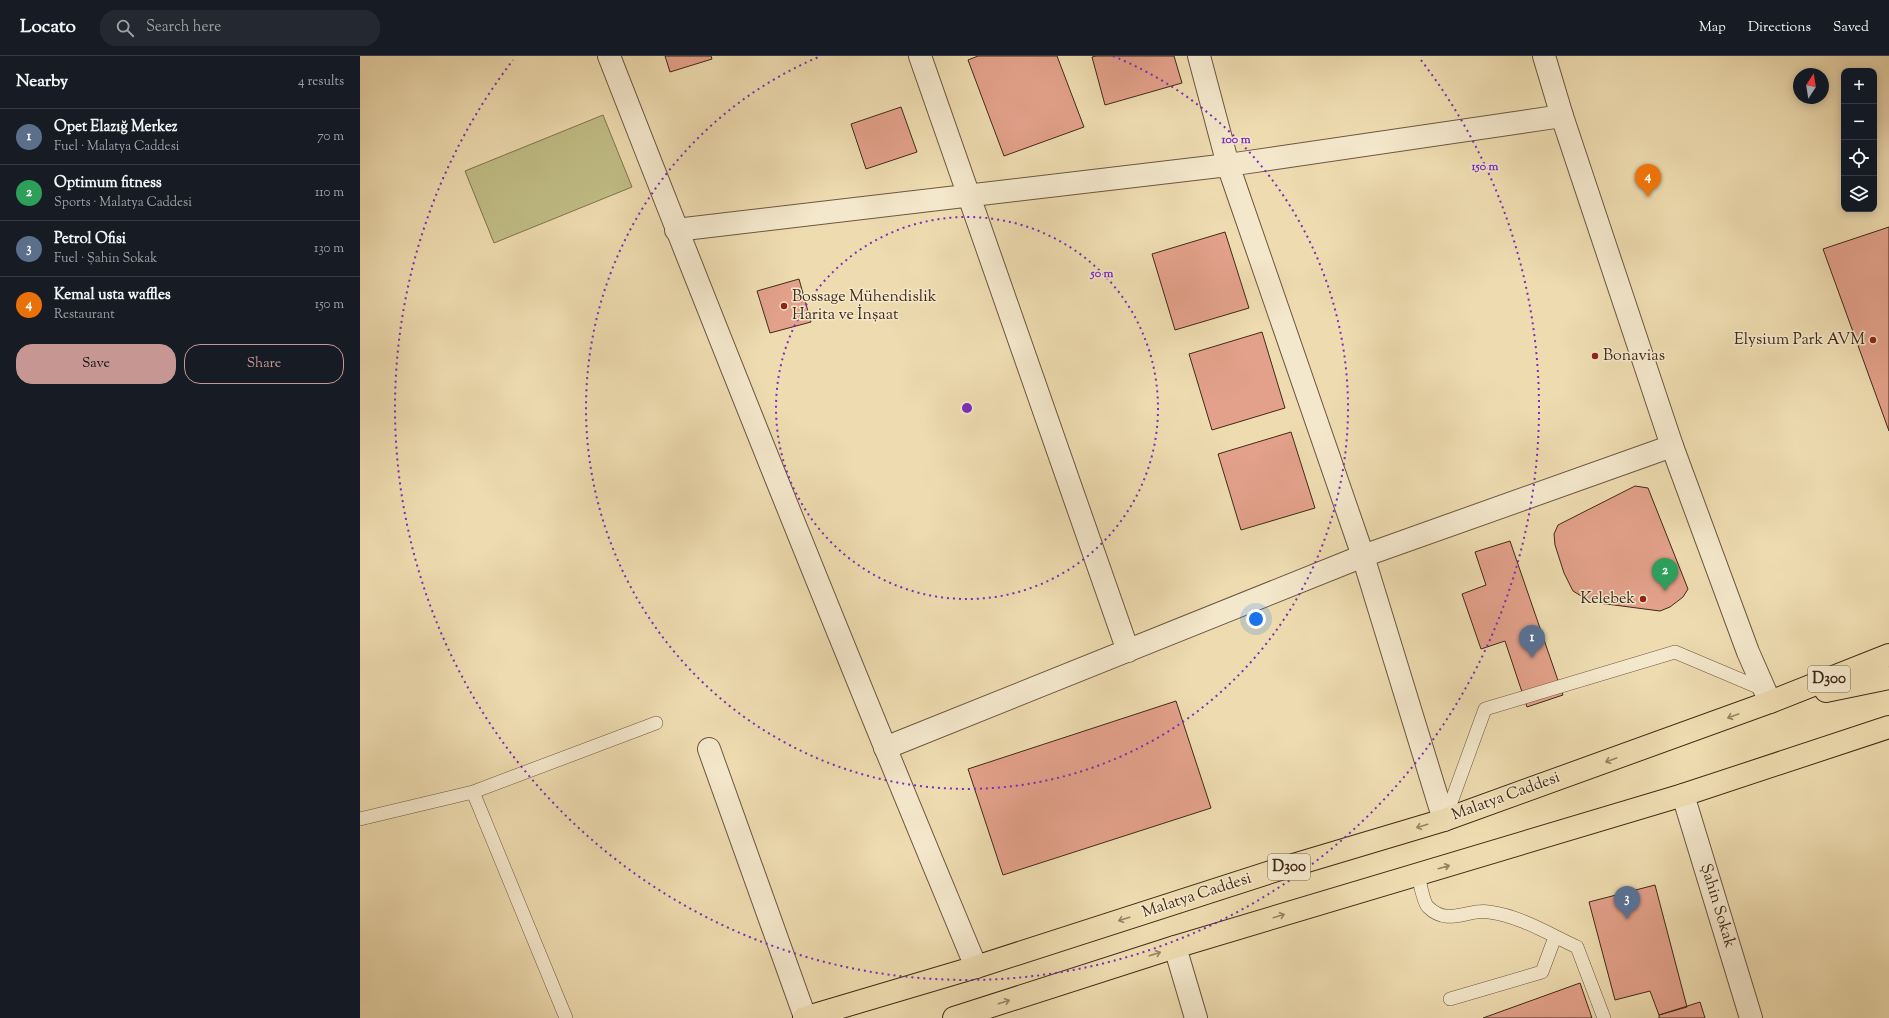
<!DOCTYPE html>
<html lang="en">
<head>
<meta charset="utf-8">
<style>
  :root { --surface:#171b24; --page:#242831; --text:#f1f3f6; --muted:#9ea1a6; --line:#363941; --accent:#c59692 }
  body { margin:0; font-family:"Sorts Mill Goudy",serif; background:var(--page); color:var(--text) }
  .controls { position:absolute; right:12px; top:12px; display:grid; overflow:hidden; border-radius:8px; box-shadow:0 2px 10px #0003 }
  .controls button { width:36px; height:36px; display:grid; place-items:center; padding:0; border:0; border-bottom:1px solid var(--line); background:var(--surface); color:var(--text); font:20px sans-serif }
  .compass { position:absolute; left:1433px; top:12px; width:36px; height:36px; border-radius:50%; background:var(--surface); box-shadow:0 2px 10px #0003; rotate:12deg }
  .you { position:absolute; left:896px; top:563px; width:14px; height:14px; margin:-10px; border:3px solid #fff; border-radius:50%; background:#1a73e8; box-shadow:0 0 0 6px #1a73e833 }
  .badge { display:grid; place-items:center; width:26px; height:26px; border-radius:50%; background:var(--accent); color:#fff; font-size:13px; font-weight:700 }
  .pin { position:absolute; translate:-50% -33px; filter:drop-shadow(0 1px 2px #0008) }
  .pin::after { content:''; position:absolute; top:21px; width:14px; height:12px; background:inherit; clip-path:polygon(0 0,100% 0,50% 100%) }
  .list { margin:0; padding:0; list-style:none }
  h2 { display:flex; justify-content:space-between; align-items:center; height:52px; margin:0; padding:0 16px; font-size:17px }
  h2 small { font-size:13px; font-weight:400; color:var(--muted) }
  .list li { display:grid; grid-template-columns:26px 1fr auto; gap:12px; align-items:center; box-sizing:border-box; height:56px; padding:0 16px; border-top:1px solid var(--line) }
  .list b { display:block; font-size:15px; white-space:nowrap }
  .list p { margin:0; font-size:13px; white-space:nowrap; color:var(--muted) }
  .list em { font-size:13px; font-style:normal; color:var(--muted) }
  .actions { display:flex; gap:8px; padding:12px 16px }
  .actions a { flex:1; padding:9px 0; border:1px solid var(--accent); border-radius:16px; text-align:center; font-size:14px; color:var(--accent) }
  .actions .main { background:var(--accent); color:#111 }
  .icon { flex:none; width:22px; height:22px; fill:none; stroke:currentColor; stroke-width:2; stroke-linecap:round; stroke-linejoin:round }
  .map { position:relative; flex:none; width:1529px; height:962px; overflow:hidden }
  header { display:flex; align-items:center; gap:24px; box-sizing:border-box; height:56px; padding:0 20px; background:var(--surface); border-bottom:1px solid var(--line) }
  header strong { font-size:19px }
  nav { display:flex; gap:22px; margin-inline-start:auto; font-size:14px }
  .search { width:280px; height:36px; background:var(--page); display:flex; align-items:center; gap:10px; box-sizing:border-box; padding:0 14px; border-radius:16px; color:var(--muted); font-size:15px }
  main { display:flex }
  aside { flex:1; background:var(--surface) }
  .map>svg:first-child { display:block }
  .green { fill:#c1be86; stroke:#807450 }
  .building { fill:#e3a18b; stroke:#402a1a }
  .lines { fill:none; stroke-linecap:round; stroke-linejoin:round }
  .service-casing { stroke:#6c5640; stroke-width:14 }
  .minor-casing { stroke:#6c5640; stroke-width:24 }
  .tertiary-casing { stroke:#6c5640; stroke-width:24 }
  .trunk-casing { stroke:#402a1a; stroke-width:24 }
  .service { stroke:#f4e8cc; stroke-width:13 }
  .minor { stroke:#f4e8cc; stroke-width:22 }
  .tertiary { stroke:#f4e8cc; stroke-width:22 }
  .trunk { stroke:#eedcb0; stroke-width:22 }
  .oneway { stroke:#978365 }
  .ring { fill:none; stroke:#7b2cbf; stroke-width:2; stroke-dasharray:2 4 }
  .poi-dot { fill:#8f2418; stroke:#f4e8cc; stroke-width:1.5 }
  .labels { text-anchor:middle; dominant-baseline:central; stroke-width:3; stroke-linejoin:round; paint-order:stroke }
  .shield { fill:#f4e8cc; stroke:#76634f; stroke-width:1 }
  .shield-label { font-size:15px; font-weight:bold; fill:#402a1a }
  .poi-label { font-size:16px; fill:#402a1a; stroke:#f4e8cc; text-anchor:start }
  .street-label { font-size:16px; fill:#402a1a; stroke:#f4e8cc }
  .centre { fill:#7b2cbf; stroke:#f4e8cc; stroke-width:2 }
  .ring-label { font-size:12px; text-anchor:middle; font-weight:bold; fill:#7b2cbf; stroke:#f4e8cc; stroke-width:3; stroke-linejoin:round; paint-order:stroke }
</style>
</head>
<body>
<header>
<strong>Locato</strong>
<div class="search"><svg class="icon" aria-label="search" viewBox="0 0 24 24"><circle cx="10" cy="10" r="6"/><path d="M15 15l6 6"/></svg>Search here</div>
<nav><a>Map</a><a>Directions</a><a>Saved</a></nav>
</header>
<main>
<aside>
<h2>Nearby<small>4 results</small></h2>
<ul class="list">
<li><span class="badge" style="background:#5c6f8a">1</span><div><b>Opet Elazığ Merkez</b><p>Fuel · Malatya Caddesi</p></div><em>70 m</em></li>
<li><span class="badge" style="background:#2e9e5b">2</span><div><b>Optimum fitness</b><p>Sports · Malatya Caddesi</p></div><em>110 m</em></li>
<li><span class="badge" style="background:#5c6f8a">3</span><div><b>Petrol Ofisi</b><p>Fuel · Şahin Sokak</p></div><em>130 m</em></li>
<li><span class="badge" style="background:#e8710a">4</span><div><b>Kemal usta waffles</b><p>Restaurant</p></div><em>150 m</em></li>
</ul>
<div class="actions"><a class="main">Save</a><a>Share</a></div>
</aside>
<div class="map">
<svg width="1529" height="962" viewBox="0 0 1529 962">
  <rect width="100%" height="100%" fill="#eedcb0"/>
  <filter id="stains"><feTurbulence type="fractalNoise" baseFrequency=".005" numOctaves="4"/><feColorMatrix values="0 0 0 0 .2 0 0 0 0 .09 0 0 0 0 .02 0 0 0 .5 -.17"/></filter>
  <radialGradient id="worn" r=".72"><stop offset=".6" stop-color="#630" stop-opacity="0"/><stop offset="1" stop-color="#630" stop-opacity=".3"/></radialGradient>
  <path class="green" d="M243,59L272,131L134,187L105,115Z"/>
  <path class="building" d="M305,0H351L352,3L310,16Z
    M618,0H697L724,71L644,100L608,4Z
    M736,0H814L822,27L745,49L732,1Z
    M541,51L557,96L506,113L491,68Z
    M1529,171V375L1463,193Z
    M865,176L889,252L815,274L792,198Z
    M439,223L451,266L410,277L397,235Z
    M902,276L925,352L852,374L829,298Z
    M931,376L955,452L881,474L858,398Z
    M1275,430L1288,432L1328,533L1323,541L1310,551L1300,555L1231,546L1213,535L1204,517L1195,489L1194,478L1198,469Z
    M1150,485L1203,639L1167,651L1145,585L1121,593L1102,538L1126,529L1115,496Z
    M816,645L851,752L643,819L608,713Z
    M1295,829L1327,951L1299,959L1290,935L1255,944L1229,846Z
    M1220,927L1232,962H1123Z
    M1340,946L1345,962H1299V959Z"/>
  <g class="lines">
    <defs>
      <path id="service" d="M113,736L296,667
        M0,763L113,736L206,962
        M1085,763L1125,653L1315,596L1405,634
        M1058,819C1060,826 1063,846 1068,851C1088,871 1109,852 1129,856C1160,860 1189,878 1217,891L1244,962
        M1090,943L1182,916L1195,881"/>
      <path id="minor" d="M560,0L768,595
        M839,0L868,109L1003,500L1084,764
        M316,174L868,109L1202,60
        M525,692L1003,500L1312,390
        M349,693L445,961
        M1323,739L1391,962
        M815,891L836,962"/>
      <path id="tertiary" d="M249,0C368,305 490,609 616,911
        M1184,0L1202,60L1312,390L1388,596L1410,646"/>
      <path id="trunk" d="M1466,635L1529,622
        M444,962L616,911L920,813L1084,764L1410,646L1529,599
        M594,962L815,891L1323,739L1529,671"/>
    </defs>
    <use href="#service" class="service-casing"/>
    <use href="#minor" class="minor-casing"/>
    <use href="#tertiary" class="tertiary-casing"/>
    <use href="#trunk" class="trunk-casing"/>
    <use href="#service" class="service"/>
    <use href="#minor" class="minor"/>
    <use href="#tertiary" class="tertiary"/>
    <use href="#trunk" class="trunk"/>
  </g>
  <defs><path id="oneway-shaft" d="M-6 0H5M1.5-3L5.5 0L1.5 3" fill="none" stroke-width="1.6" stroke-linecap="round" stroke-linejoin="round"/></defs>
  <g class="oneway">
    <use href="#oneway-shaft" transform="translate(1373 660) rotate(160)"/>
    <use href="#oneway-shaft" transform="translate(1251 704) rotate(160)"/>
    <use href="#oneway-shaft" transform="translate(1062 770) rotate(163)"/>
    <use href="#oneway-shaft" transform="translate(1084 811) rotate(-16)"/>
    <use href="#oneway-shaft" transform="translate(919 860) rotate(-17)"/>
    <use href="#oneway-shaft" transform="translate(764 863) rotate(162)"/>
    <use href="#oneway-shaft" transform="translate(795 898) rotate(-18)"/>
    <use href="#oneway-shaft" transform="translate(644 946) rotate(-18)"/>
  </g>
  <g class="ring">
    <circle cx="607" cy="352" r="191"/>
    <path d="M753 0A381 381 0 1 1 461 0"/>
    <path d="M1061 4A572 572 0 1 1 153 4"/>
  </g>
  <g class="poi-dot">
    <circle cx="424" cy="250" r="4"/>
    <circle cx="1513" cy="284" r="4"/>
    <circle cx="1235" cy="300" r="4"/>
    <circle cx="1283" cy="543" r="4"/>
  </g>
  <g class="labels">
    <g class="shield">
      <rect x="1448" y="610" width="42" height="26" rx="3"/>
      <rect x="908" y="798" width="42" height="26" rx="3"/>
    </g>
    <g class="shield-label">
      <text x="1469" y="623">D300</text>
      <text x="929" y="811">D300</text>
    </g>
    <g class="poi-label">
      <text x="432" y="241">Bossage Mühendislik<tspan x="432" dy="18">Harita ve İnşaat</tspan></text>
      <text x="1505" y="284" text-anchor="end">Elysium Park AVM</text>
      <text x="1243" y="300">Bonavias</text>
      <text x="1275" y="543" text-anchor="end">Kelebek</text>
    </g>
    <g class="street-label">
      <text transform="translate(1146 741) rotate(-20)">Malatya Caddesi</text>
      <text transform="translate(837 840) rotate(-18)">Malatya Caddesi</text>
      <text transform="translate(1357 850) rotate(73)">Şahin Sokak</text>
    </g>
  </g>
  <circle cx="607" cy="352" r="6" class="centre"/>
  <g class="ring-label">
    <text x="876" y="87">100 m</text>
    <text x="1125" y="114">150 m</text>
    <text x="742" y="221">50 m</text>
  </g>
  <rect width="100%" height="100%" filter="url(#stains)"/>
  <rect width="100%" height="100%" fill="url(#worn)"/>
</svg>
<div class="controls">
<button>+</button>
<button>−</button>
<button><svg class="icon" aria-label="locate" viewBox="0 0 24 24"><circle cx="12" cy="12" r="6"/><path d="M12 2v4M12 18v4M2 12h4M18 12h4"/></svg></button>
<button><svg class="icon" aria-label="layers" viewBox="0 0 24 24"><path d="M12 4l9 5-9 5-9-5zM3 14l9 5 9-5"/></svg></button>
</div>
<svg class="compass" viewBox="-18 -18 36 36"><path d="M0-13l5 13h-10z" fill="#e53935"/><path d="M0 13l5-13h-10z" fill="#9ea1a6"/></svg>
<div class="you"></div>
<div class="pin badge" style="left:1172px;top:602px;background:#5c6f8a">1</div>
<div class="pin badge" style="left:1305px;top:535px;background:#2e9e5b">2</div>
<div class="pin badge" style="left:1267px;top:863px;background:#5c6f8a">3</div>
<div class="pin badge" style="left:1288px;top:141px;background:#e8710a">4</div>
</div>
</main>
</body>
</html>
